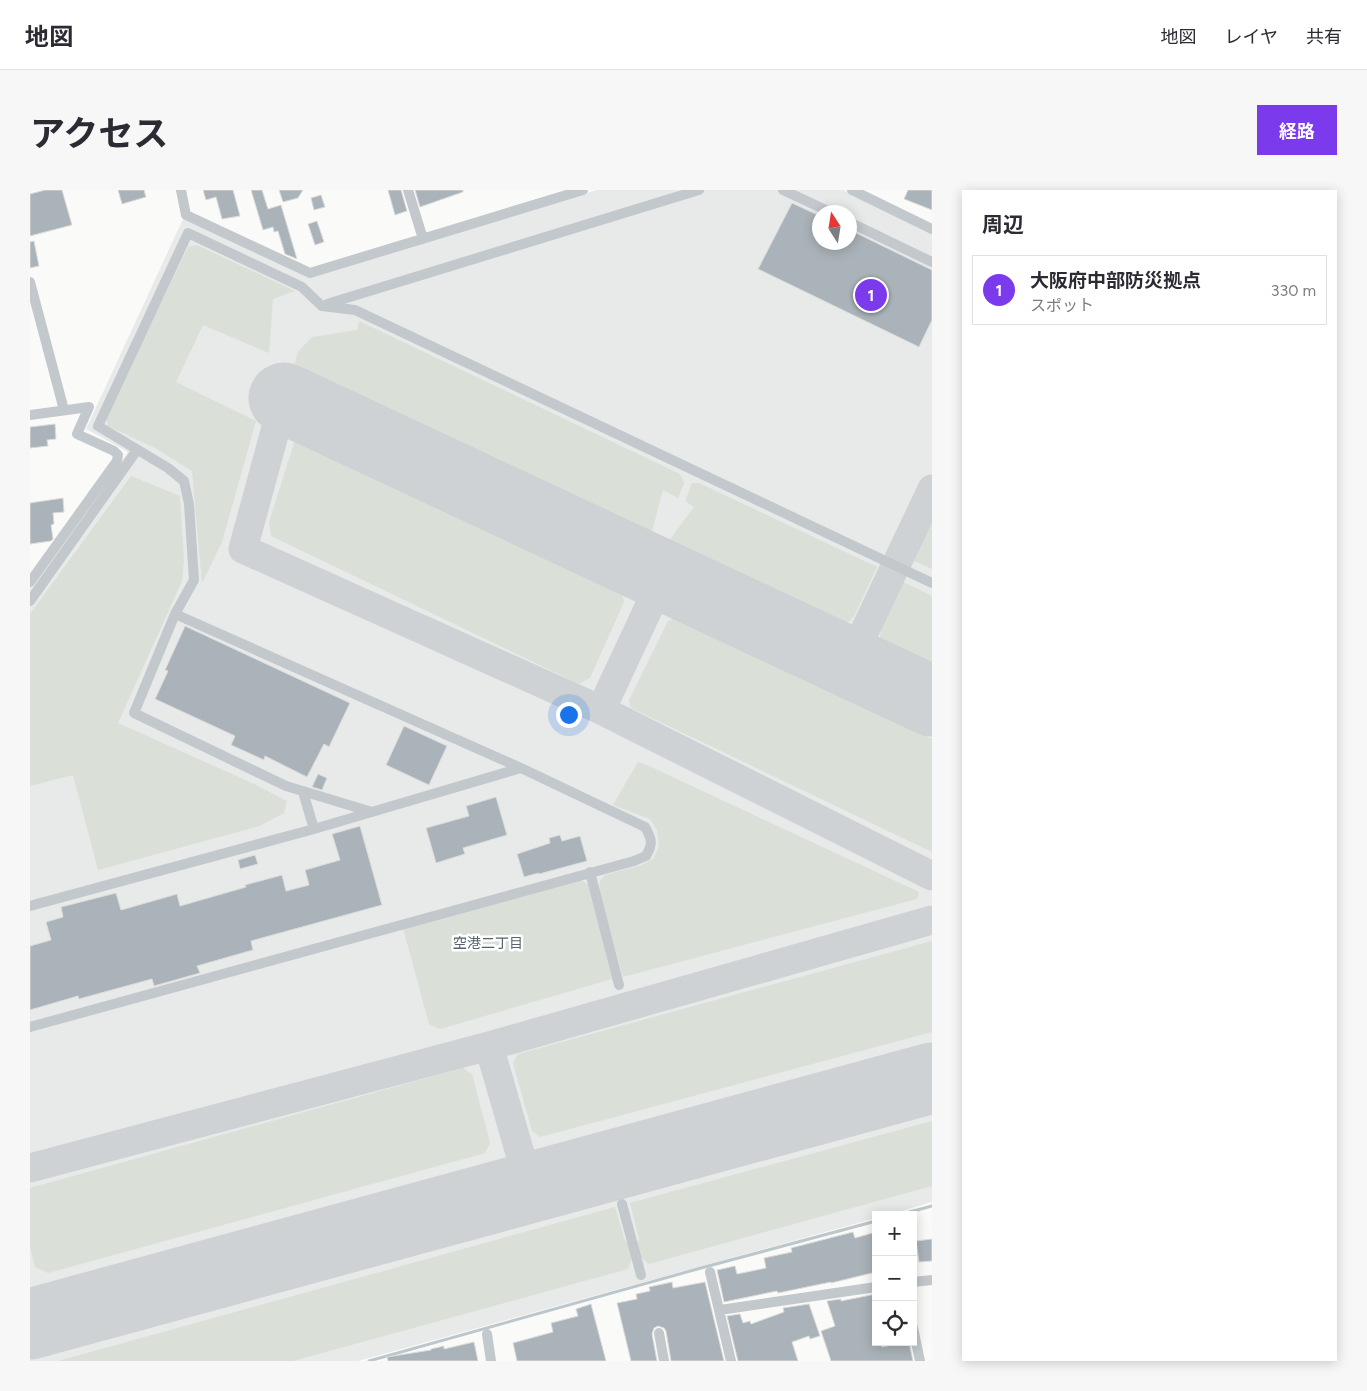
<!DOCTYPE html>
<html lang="ja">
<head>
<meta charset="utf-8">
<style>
  :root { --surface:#fff; --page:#f7f7f7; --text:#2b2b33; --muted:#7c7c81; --line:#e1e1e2; --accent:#7c3aed }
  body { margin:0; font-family:Figtree,"Noto Sans JP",sans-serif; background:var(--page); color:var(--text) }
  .controls { position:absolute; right:15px; bottom:15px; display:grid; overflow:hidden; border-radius:0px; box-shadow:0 2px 12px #0003 }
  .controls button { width:45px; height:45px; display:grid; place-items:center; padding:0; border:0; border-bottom:1px solid var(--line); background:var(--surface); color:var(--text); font:25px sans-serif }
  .compass { position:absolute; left:782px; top:15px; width:45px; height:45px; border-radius:50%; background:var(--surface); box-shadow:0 2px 12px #0003; rotate:348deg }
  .you { position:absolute; left:538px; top:524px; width:18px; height:18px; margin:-12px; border:4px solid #fff; border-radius:50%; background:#1a73e8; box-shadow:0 0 0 8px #1a73e833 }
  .badge { display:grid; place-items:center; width:32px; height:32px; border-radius:50%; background:var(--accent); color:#fff; font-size:16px; font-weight:700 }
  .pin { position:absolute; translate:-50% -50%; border:2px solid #fff; box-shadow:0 1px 5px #0006 }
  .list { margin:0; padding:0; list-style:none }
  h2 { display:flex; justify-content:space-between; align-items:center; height:65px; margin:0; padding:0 20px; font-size:21px }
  h2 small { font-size:16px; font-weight:400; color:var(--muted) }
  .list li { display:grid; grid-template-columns:32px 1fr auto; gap:15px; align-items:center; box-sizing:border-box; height:70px; margin:0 10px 10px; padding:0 10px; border:1px solid var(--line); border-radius:0px }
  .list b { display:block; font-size:19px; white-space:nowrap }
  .list p { margin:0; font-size:16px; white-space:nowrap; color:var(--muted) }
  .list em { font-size:16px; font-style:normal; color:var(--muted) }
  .icon { flex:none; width:28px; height:28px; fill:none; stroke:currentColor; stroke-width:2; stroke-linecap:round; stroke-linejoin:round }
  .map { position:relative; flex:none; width:902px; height:1171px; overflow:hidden; border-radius:0px }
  header { display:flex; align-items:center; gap:30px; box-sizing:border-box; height:70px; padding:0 25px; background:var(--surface); border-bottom:1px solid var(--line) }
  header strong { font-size:24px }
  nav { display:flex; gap:28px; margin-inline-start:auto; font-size:18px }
  .intro { display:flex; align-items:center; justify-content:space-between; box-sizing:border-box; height:120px; padding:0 30px }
  h1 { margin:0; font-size:35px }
  .button { padding:12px 22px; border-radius:0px; background:var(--accent); color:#fff; font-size:18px; font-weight:700 }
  main { display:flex; gap:30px; padding:0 30px }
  aside { flex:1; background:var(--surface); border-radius:0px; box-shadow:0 2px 12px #0003 }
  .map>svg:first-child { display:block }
  .built { fill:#e8e9e9; fill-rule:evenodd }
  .green { fill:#dadfd7 }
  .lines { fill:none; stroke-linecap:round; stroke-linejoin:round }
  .stream { stroke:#bbc7cb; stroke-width:3 }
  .taxiway { stroke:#ced2d4; stroke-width:29 }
  .runway { stroke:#ced2d4; stroke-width:71 }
  .building { fill:#aab3b9; stroke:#dcdcda }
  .minor { stroke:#c3c8cc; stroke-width:10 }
  .labels { text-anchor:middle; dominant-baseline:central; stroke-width:5; stroke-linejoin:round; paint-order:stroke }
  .neighbourhood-label { font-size:14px; fill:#57646e; stroke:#fff }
</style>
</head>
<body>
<header>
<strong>地図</strong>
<nav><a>地図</a><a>レイヤ</a><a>共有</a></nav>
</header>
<div class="intro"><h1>アクセス</h1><a class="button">経路</a></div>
<main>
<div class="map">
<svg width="902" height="1171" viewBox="0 0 902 1171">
  <rect width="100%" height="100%" fill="#fafaf8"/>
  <path class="built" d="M567,0H813L902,43V1012L857,1025H846V1028L328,1171H0V398L98,262L56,239L153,29L281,87ZM789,22H819V52H789Z"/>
  <path class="green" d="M167,55L265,101L243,109L239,163L173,135L146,192L226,231L192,352L172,393L162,281L125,258L78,236L76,227L158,57Z
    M329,131L650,284L654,293L648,308L633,300L620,349L270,179L265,173L268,162L282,147L327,140Z
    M265,250L592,403L594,412L560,488L549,494L241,346L239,332Z
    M101,286L150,306L154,371L152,391L88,533L222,593L257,611L254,623L230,636L68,680L43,585L0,596V424Z
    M662,293H669L847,377L824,426L815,436L806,434L638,352L664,317L655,311Z
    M902,328V379L882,370Z
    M873,392L902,406V480L862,462L849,453L852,434Z
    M647,428L902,549V662L601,518L599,510L638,431Z
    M608,572L617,575L889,702L887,709L593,787L569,700L570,691L575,685L612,675L623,669L629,657L627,640L620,629L583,615Z
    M551,690L559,695L582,789L410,839L399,834L373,738Z
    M902,751V842L510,947L502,941L483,873L488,864Z
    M433,878L442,884L460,953L455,963L18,1083L5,1077L0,1057V998Z
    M902,931V996L619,1074L610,1066L607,1054L609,1049L600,1013Z
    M585,1017L595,1051L599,1055L602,1068L598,1079L263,1171H28Z"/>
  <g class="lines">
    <path class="stream" d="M869,1025L902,1016
      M339,1171L671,1078L846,1031"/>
    <path class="taxiway" d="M254,208L213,359L571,520L902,686
      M820,472L902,299
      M571,520L634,385
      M459,856L500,998
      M0,978L459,856L902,730"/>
    <path class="runway" d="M254,208L902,511
      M0,1134L902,888"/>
  </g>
  <path class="building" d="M15,0H32L42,35L0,46V4Z
    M88,0H114L116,7L92,14Z
    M173,0H203L210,26L192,29L186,7L176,10Z
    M221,0H232L238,19L251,15L267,69L255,64L248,41L244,42L243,37L233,40Z
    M249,0H273L268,8L253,12Z
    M358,0H371L377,21L365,25Z
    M385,0H433V2L390,17Z
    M878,0H902V20L874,9Z
    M291,5L295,17L284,20L281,8Z
    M762,13L790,26V52H820V40L902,80V130L889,157L728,79Z
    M287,31L294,52L285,55L278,34Z
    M4,51L9,76L0,78V52Z
    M25,234L26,249L17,250L18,256L0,258V237Z
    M33,308L34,322L23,323L24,334L21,335L23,349L21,351L0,354V313Z
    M155,436L320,513L299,557L294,554L277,587L235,566L234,570L201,555L205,546L125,509L138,481L135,480Z
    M374,536L417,556L399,595L356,575Z
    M288,584L297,588L292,600L282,597Z
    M466,607L477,645L433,658L435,664L406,673L396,638L439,626L436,616Z
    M330,636L352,715L221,751L223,760L167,776L170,783L124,796L122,789L49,809L48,806L0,820V756L21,750L16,732L33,727L31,717L86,703L91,720L147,704L150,716L216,697L215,695L252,685L256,701L279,695L275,680L310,670L302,644Z
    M530,645L532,651L550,646L557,671L509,684V683L494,687L487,664L520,653L519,648Z
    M225,665L228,674L210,679L208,670Z
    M823,1042L825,1048L846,1042V1082L801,1093V1092L748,1103L747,1101L694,1112L687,1080L705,1076L707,1084L736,1078L734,1068L762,1062L761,1058Z
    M902,1049V1071L889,1072L886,1051Z
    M642,1092L643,1098L675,1092L694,1171H641L636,1141L634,1138L628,1136L624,1138L622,1144L627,1171H601L587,1113L607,1109L606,1104L620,1101L619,1097Z
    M846,1104V1152H850L852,1157L879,1152L883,1171H801L791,1141L805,1136L797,1111L811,1109V1111Z
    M561,1114L576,1171H487L483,1153L523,1142L521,1133L548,1126L546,1119Z
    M779,1114L790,1146L780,1149L779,1146L762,1152L768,1171H708L697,1126L710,1124L713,1133L720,1131L721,1134L754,1122L753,1118Z
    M444,1152L448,1171H358L357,1167L401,1160V1159L414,1156V1159Z"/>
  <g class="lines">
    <path class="minor" d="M151,0L156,25L280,83L553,0
      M378,0L393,49
      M753,0L800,22
      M822,0L902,39
      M819,32L902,72
      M0,92L34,220
      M297,114L669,0
      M0,225L59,217
      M0,392L87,271L88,265L84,261L47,244L59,217
      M0,411L107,260
      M273,602L284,639
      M342,622L256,596L104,523L145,424L164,390L159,314L154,291L138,278L68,236L158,43L272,97L292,116L325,120L902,393
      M560,682L589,795
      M0,716L284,639L491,578
      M0,837L604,671L616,666C623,654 622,649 615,637L491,578L145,424
      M592,1014L611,1085
      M680,1082L701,1171
      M883,1092L902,1090
      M690,1120L846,1097
      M883,1138L890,1171
      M629,1143L634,1171
      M457,1144L461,1171"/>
  </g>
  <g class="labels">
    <g class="neighbourhood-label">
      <text x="458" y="753">空港二丁目</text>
    </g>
  </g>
</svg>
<div class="controls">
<button>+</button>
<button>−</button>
<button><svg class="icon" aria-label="locate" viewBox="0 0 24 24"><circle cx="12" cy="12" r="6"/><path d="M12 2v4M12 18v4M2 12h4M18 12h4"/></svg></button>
</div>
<svg class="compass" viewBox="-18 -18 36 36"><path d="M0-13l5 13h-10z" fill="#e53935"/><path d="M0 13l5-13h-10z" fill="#7c7c81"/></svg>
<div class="you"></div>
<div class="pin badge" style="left:841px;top:105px">1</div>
</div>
<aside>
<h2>周辺<small></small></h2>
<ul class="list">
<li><span class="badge">1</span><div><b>大阪府中部防災拠点</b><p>スポット</p></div><em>330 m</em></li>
</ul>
</aside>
</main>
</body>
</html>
